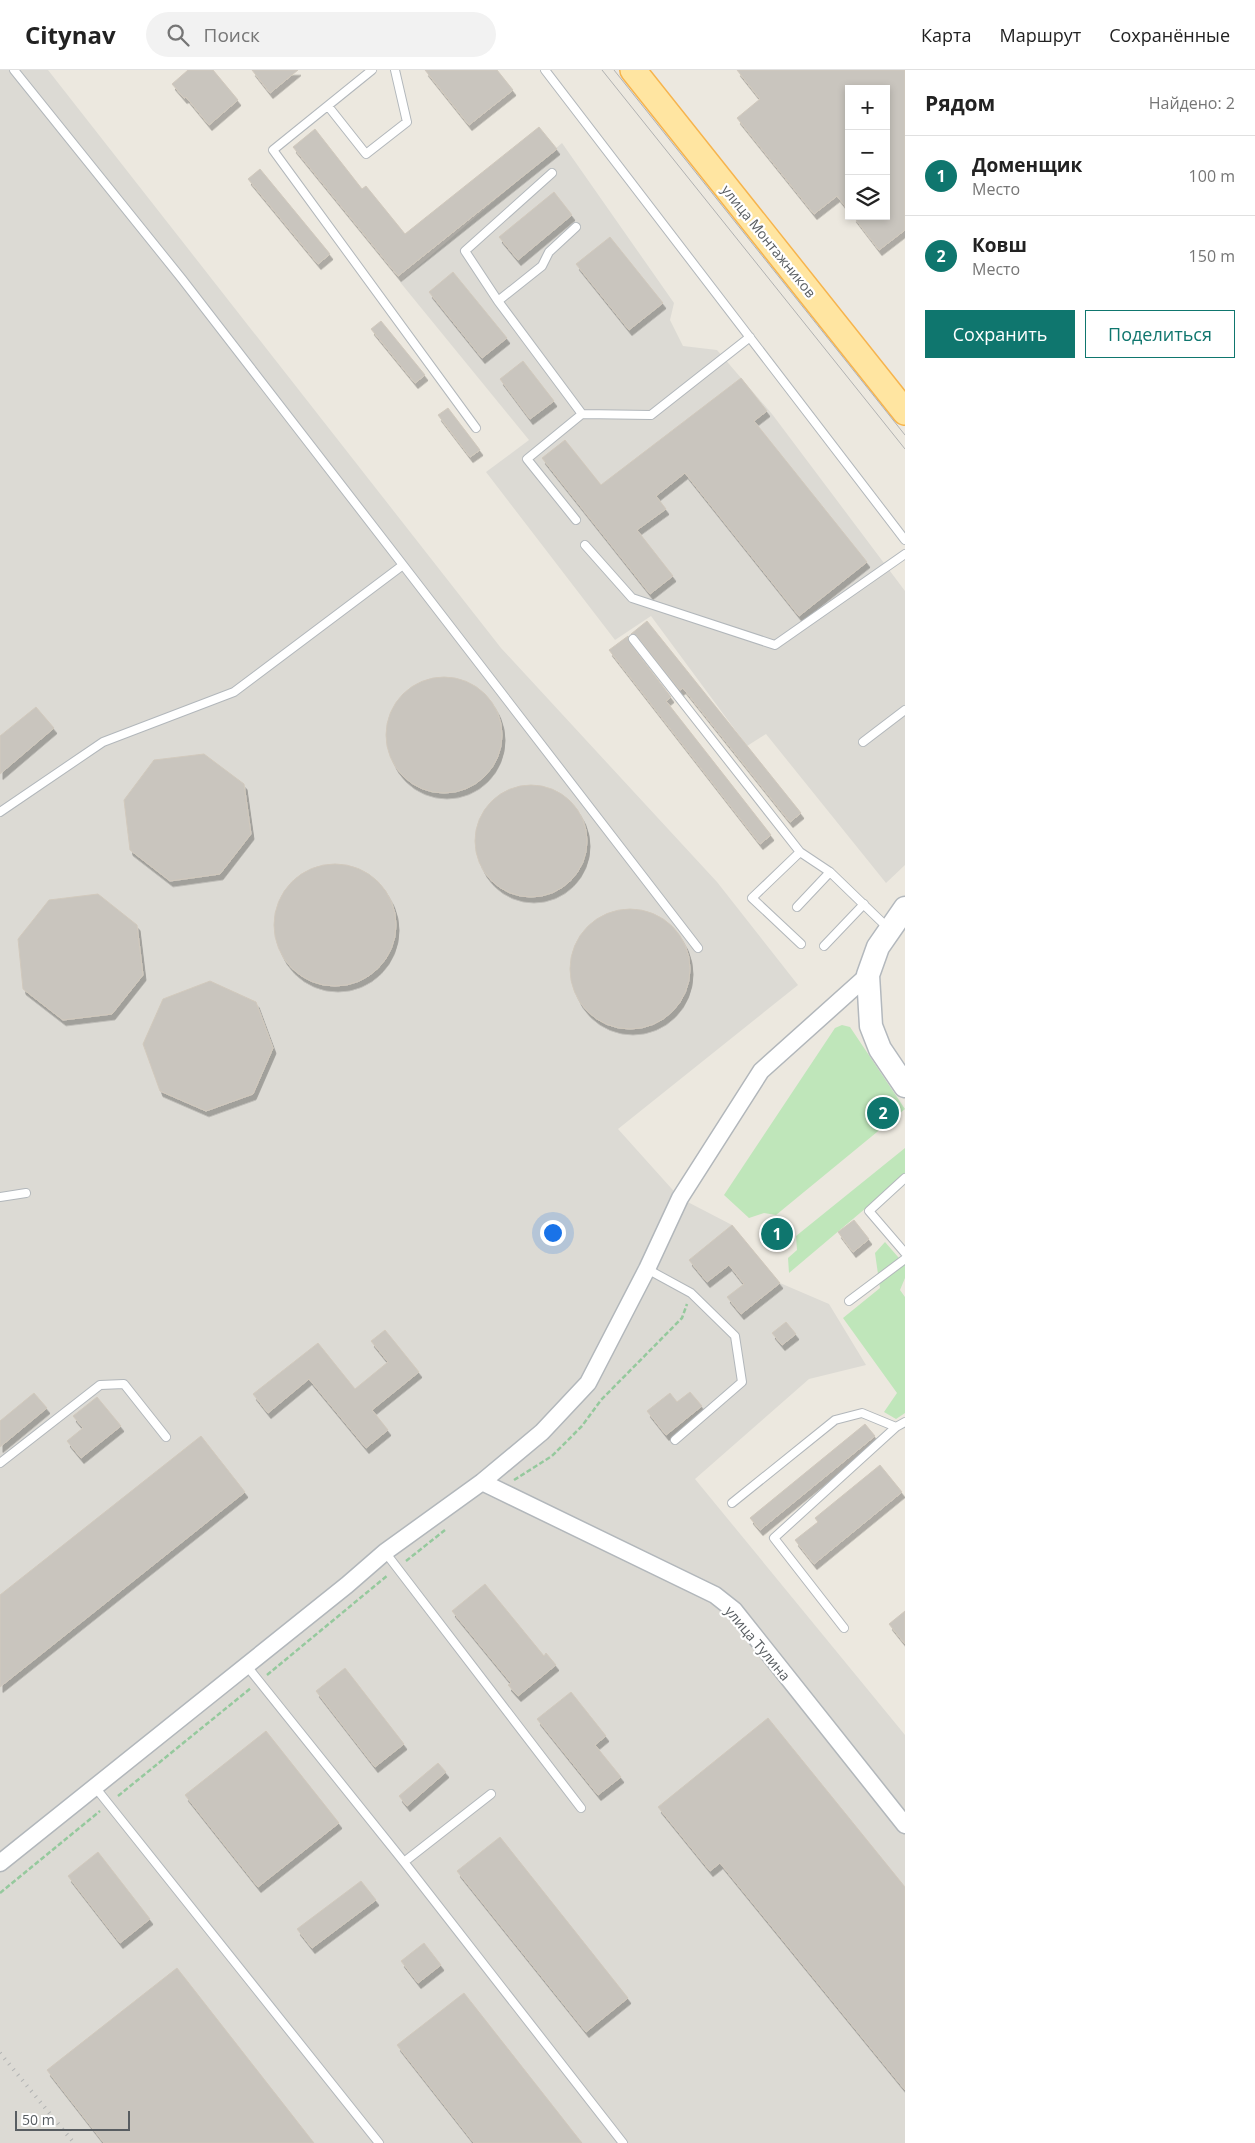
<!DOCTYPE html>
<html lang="ru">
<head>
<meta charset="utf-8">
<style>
  :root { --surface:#fff; --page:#f2f2f2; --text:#222; --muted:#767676; --line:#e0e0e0; --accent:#0f766e }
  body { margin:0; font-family:"Open Sans",sans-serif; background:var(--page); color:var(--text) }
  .controls { position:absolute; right:15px; top:15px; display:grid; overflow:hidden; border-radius:0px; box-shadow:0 2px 8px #0003 }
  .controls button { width:45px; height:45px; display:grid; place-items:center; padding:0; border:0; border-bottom:1px solid var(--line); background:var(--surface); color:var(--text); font:25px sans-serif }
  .scale { position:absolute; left:15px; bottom:12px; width:115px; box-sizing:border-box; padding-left:5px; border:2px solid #585d61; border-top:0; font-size:14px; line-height:18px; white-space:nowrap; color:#585d61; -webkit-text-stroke:4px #fff; paint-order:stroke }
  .you { position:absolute; left:552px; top:1162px; width:18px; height:18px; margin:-12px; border:4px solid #fff; border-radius:50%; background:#1a73e8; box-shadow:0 0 0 8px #1a73e833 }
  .badge { display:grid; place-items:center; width:32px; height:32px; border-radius:50%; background:var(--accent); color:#fff; font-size:16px; font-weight:700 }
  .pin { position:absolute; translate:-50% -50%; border:2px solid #fff; box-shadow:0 1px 5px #0006 }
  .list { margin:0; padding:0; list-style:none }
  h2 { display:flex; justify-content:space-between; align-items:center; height:65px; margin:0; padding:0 20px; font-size:21px }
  h2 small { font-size:16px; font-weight:400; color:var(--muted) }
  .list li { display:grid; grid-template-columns:32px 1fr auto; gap:15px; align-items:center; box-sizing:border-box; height:80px; padding:0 20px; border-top:1px solid var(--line) }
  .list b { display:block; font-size:19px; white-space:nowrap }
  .list p { margin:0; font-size:16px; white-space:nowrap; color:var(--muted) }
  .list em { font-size:16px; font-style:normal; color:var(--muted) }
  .actions { display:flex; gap:10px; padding:15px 20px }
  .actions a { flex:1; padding:11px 0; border:1px solid var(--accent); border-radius:0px; text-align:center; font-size:18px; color:var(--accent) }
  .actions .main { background:var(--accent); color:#fff }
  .icon { flex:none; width:28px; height:28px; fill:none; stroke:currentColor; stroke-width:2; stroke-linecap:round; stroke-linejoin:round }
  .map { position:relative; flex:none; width:905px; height:2073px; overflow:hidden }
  header { display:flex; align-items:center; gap:30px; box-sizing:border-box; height:70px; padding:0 25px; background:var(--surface); border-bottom:1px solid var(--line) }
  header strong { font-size:24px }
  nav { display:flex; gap:28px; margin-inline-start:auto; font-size:18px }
  .search { width:350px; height:45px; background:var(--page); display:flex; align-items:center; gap:12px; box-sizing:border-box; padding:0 18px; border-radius:28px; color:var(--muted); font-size:19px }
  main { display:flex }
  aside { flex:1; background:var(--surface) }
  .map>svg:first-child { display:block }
  .industrial { fill:#dcdad4 }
  .green { fill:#bfe6ba }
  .building { fill:#c9c5be; stroke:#d1c9bd; filter:url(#shadow) }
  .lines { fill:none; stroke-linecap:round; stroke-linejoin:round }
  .service-casing { stroke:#b2b7bb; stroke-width:10 }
  .minor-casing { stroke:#b2b7bb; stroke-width:19 }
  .secondary-casing { stroke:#b3b8bd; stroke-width:25 }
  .primary-casing { stroke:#f6b44e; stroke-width:28 }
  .path { stroke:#95c99d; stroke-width:2.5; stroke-dasharray:5 2.5; stroke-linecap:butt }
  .service { stroke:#fff; stroke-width:8 }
  .minor { stroke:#fff; stroke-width:16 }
  .secondary { stroke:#fff; stroke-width:22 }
  .primary { stroke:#ffe5a1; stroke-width:25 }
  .tram { stroke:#b1b2b2; stroke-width:1 }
  .rail { stroke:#b1b2b2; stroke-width:4; stroke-dasharray:1 6; stroke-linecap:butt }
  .labels { text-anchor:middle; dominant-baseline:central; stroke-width:4.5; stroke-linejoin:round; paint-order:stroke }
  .street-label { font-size:14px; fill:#585d61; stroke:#fff }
</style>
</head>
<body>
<header>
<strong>Citynav</strong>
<div class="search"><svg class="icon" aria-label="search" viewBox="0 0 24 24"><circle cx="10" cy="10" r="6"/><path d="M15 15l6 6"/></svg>Поиск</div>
<nav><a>Карта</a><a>Маршрут</a><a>Сохранённые</a></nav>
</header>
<main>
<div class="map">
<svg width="905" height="2073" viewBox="0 0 905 2073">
  <defs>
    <filter id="shadow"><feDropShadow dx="3" dy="5.5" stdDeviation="0" flood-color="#0004"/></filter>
  </defs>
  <rect width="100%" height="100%" fill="#ece8df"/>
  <path class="industrial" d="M0,0H48L501,578L717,812L798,915L618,1059L680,1128L732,1155L780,1213L829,1234L866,1295L809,1309L695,1409L905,1665V2073H0Z
    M562,73L674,233L670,250L683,276L717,280L772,344L905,521V795L886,813L766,664L747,676L651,546L615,570L486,402L529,370L400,212Z"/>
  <path class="green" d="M842,955L850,957L905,1039L776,1145L764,1143L749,1148L724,1125L835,958Z
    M905,1078V1105L789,1203L788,1188L797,1180L796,1166Z
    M885,1172L905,1195V1208L900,1220L905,1227V1343L896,1349L884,1342L897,1323L843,1248L880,1218L875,1183Z"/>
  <path class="building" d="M188,0H213L238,30L209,55L186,27L184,28L172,14Z
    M252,0H298L270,23Z
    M425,0H497L513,20L469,55Z
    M737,0H905V160L879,180L853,146H886V19H849V141L837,126L814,144L737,48L760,29Z
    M539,57L557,79L398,206L293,77L315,59L362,119L366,116L405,164Z
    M260,99L330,184L318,194L248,109Z
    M554,122L572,145L518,190L499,167Z
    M610,167L663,233L629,260L576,194Z
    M453,202L507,268L482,288L429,222Z
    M381,251L425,305L415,313L371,259Z
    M523,291L554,331L530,349L500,309Z
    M741,308L767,341L754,351L867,492L799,546L685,403L656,426L666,439L637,460L673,506L650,524L542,388L565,370L601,415Z
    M448,338L480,380L470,387L438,345Z
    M647,551L801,743L790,752L683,618L680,620L637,566L631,564Z
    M628,566L629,572L671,627L666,631L771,765L760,774L609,580Z
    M386 665a58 58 0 1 1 116 0a58 58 0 1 1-116 0Z
    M36,637L54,658L0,704V666Z
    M204,684L244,714L251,764L220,804L170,811L130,780L124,730L154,690Z
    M475 771a56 56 0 1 1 112 0a56 56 0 1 1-112 0Z
    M274 855a61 61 0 1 1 122 0a61 61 0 1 1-122 0Z
    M98,824L137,855L143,905L112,944L63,950L23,919L18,869L49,830Z
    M570 899a60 60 0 1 1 120 0a60 60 0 1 1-120 0Z
    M210,911L256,932L273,978L253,1024L206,1041L160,1021L143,974L163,929Z
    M854,1150L869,1169L853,1182L838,1162Z
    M732,1155L780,1213L741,1244L727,1227L744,1214L729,1195L707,1212L689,1190Z
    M786,1252L796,1264L782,1275L772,1263Z
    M385,1260L419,1302L372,1340L388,1360L366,1378L309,1309L268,1343L253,1324L318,1273L355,1319L388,1292L371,1271Z
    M690,1322L702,1336L666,1365L647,1341L670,1323L677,1332Z
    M34,1323L47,1338L0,1377V1351Z
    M97,1327L121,1356L81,1388L67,1371L83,1358L73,1346Z
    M865,1354L875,1366L760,1460L750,1448Z
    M201,1366L245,1422L0,1617V1525Z
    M880,1395L902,1422L814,1494L795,1470L818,1452L815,1448Z
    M485,1514L544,1586L546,1583L556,1595L518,1626L508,1615L511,1613L452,1541Z
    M905,1541V1574L889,1554Z
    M345,1598L404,1674L375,1697L316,1621Z
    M571,1622L606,1666L595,1675L621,1707L598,1725L537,1649Z
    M768,1648L905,1817V2020L720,1793L710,1801L658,1737Z
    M266,1661L339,1753L258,1817L185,1725Z
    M438,1693L446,1702L407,1736L399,1726Z
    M500,1767L628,1928L586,1962L457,1801Z
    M98,1782L150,1849L120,1873L68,1806Z
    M361,1811L376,1830L312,1878L297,1859Z
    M424,1873L441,1895L418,1913L401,1891Z
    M177,1898L314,2073H104L47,2000Z
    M464,1923L582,2073H474L397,1975Z"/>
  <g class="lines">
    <defs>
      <path id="service" d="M14,0L182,209L403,495
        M372,0L273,80L476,358
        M545,0L905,470
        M328,36L366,84L407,52L395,0
        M552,103L465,181L498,231L582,344
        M498,231L542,196L549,182L576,157
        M576,450L527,389L582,344L651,345L750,267
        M585,475L632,528L775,575L905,484
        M633,569L800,782
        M863,672L905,640
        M0,742L103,672L234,622L403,495L698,878
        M797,837L830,802
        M801,874L752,828L800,782L830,802L888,858
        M824,876L864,834
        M905,1108L869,1141L905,1183
        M0,1127L26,1123
        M647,1199L691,1223L735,1266L742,1312L675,1370
        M849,1231L905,1189
        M0,1393L100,1315L124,1314L166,1367
        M732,1433L835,1350L862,1343L896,1357L905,1352
        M385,1482L581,1738
        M844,1558L774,1468L896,1357
        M246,1595L404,1792L623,2073
        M95,1717L379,2073
        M404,1792L491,1724"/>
      <path id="minor" d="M482,1412L715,1525L734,1540L905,1755
        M0,1793L347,1515L385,1482L482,1412L542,1362L588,1313L647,1199L680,1128L761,1001L868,905"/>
      <path id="secondary" d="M905,838L878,877L868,905L871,956L880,979L905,1016"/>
      <path id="primary" d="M633,0L905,342"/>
    </defs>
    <use href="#service" class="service-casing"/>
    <use href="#minor" class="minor-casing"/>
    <use href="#secondary" class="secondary-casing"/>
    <use href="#primary" class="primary-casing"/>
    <path class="path" d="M514,1410L552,1386L582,1356L601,1330L682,1248L687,1234
      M406,1491L445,1460
      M267,1605L388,1505
      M118,1726L251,1618
      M0,1823L100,1741"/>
    <use href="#service" class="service"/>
    <use href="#minor" class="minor"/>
    <use href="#secondary" class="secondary"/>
    <use href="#primary" class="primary"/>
    <path class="tram" d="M602,0L905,379
      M614,0L905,365"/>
    <path class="rail" d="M0,1983L74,2073"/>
  </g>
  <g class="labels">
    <g class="street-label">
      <text transform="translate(769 171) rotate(51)">улица Монтажников</text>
      <text transform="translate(758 1573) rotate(50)">улица Тулина</text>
    </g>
  </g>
</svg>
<div class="controls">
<button>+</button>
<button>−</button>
<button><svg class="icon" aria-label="layers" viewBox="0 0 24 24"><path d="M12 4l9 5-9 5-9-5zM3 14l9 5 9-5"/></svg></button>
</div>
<div class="scale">50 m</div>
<div class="you"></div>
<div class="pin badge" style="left:777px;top:1164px">1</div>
<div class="pin badge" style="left:883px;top:1043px">2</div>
</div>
<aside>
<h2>Рядом<small>Найдено: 2</small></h2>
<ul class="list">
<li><span class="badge">1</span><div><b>Доменщик</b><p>Место</p></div><em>100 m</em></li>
<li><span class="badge">2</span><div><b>Ковш</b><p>Место</p></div><em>150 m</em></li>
</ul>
<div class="actions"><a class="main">Сохранить</a><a>Поделиться</a></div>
</aside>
</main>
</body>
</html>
